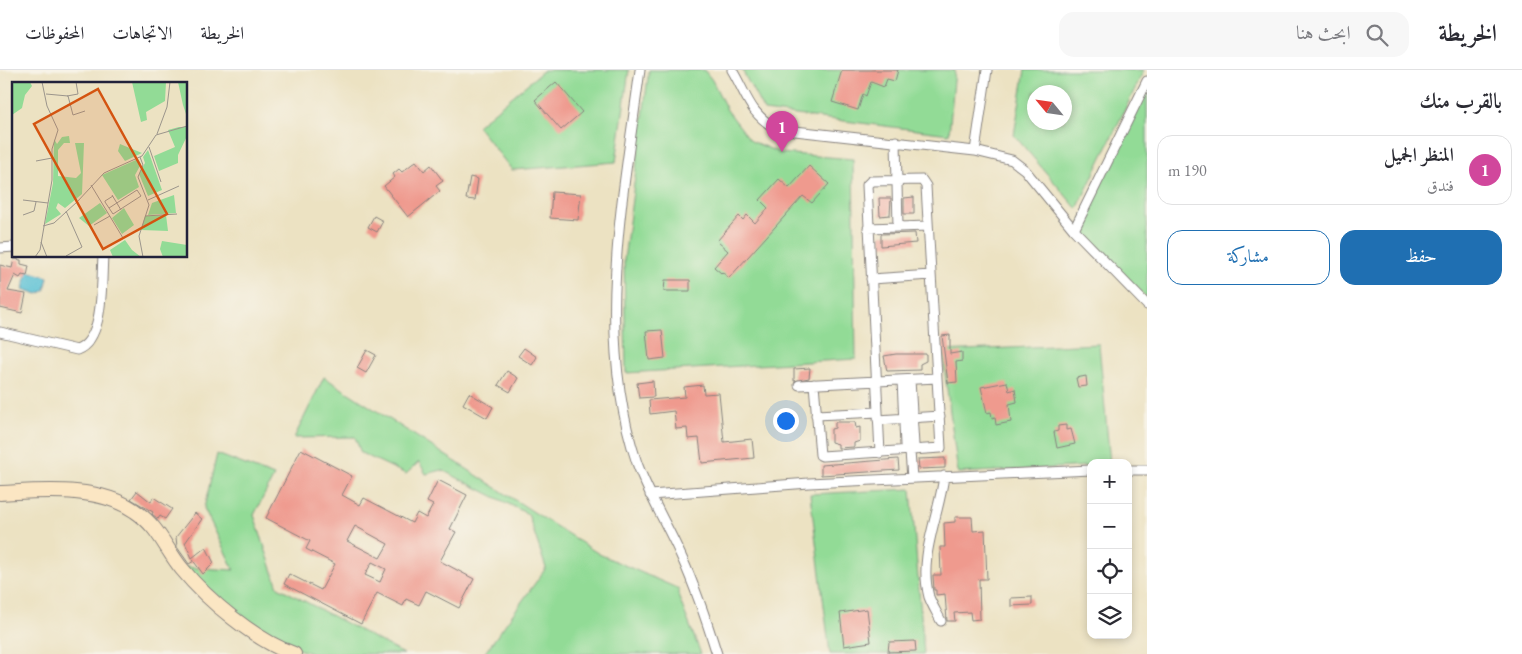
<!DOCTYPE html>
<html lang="ar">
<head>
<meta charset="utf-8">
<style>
  :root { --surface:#fff; --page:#f7f7f7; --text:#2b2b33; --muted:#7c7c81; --line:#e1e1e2; --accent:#1f6fb2 }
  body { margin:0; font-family:"EB Garamond",Amiri,serif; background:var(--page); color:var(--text); direction:rtl }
  .controls { position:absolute; right:15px; bottom:15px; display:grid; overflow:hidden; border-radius:10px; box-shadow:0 2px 8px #0003 }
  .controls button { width:45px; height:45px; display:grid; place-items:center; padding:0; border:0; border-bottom:1px solid var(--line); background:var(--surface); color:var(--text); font:25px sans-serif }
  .compass { position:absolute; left:1027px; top:15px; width:45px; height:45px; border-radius:50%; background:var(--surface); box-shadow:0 2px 8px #0003; rotate:299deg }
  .you { position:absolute; left:785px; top:350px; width:18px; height:18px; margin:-12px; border:4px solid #fff; border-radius:50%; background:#1a73e8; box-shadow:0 0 0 8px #1a73e833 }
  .badge { display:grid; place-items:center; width:32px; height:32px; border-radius:50%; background:var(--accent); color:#fff; font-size:16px; font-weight:700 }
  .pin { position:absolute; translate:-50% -41px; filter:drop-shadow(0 1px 2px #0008) }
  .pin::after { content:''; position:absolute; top:26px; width:18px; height:15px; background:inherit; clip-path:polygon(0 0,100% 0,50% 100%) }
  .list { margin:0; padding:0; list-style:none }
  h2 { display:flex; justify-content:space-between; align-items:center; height:65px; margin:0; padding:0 20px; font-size:21px }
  h2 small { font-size:16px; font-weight:400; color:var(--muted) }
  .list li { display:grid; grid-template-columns:32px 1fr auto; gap:15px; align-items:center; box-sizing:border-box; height:70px; margin:0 10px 10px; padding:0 10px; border:1px solid var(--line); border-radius:15px }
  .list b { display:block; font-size:19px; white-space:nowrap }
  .list p { margin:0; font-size:16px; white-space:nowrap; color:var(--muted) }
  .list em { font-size:16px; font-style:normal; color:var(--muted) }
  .actions { display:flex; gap:10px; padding:15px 20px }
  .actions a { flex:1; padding:11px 0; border:1px solid var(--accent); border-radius:15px; text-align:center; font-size:18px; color:var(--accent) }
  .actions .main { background:var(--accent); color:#fff }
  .icon { flex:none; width:28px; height:28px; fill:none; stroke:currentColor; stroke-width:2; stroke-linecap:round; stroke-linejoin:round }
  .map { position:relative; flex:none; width:1147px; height:584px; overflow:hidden; direction:ltr }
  header { display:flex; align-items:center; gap:30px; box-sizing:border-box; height:70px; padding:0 25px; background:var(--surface); border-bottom:1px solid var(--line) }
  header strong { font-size:24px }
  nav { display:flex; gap:28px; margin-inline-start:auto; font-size:18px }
  .search { width:350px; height:45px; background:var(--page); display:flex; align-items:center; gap:12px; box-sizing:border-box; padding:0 18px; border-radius:15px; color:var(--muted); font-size:19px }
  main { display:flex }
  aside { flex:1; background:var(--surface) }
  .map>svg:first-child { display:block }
  .green { fill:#92db96; stroke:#5a7e68; fill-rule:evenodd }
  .water { fill:#57c0d4; stroke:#3c7188 }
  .building { fill:#ef9a8e; fill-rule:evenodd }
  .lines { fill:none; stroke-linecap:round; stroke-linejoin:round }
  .street-casing { stroke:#87827e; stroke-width:11 }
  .secondary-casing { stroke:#87827e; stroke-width:16 }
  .street { stroke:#fff; stroke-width:9 }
  .secondary { stroke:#fbe6c3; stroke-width:14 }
  .inset-road { fill:none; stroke:#9b958c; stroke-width:1 }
  .view { fill:#d45411; fill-opacity:0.15; stroke:#d45411; stroke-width:2.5 }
  .inset-edge { fill:none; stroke:#22223b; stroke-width:2.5 }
</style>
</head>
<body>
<header>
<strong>الخريطة</strong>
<div class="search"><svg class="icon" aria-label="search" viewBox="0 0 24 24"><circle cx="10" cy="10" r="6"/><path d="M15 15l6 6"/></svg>ابحث هنا</div>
<nav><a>الخريطة</a><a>الاتجاهات</a><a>المحفوظات</a></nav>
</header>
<main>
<aside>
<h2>بالقرب منك<small></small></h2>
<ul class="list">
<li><span class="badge" style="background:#d1479c">1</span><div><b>المنظر الجميل</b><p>فندق</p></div><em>190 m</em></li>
</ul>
<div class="actions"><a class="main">حفظ</a><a>مشاركة</a></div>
</aside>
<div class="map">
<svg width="1147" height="584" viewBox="0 0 1147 584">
  <rect width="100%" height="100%" fill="#f7f3e8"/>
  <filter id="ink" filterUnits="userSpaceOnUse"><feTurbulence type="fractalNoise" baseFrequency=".02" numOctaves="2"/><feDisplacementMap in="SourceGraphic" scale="10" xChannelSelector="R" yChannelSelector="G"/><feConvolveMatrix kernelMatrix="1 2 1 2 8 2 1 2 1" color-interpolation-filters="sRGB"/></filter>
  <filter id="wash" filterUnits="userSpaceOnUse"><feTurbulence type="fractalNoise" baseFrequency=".0096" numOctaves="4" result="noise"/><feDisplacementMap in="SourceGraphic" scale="20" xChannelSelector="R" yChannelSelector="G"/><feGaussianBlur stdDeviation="1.12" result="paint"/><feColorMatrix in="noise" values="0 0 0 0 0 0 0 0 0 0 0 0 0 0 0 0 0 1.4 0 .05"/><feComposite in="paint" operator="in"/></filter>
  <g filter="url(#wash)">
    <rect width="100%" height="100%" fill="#ece2c2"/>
    <path class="green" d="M544,0H629L616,92L512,100L477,56Z
      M649,0H704L712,10L727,40L751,71L780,83L853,89L856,289L626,303L624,190Z
      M742,0H955L949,64L764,41Z
      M1025,0H1144L1077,139L1014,65ZM1034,22H1064V52H1034Z
      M1147,18V228L1078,159Z
      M1099,274L1110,393H1091V396L958,403L942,281Z
      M324,307L599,484L679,519V528L701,584H484L546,498L528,444L442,400L426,404L419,392L406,404L361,383L355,367L294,368Z
      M217,384L274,406L254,445L278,517L404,584H313L270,570L183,497L234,500L204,438Z
      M911,419L924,584H830L810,424Z"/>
    <path class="water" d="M28,201L48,207L45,220L38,224L23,219Z"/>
    <g id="blocks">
      <path class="building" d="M842,0H898L895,11L887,9L884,17L871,12L866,26L863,24L858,40L832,32Z
        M556,12L582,42L561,60L535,30Z
        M416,91L424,101L431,95L443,111L436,116L440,121L408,147L384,116L395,107L393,104L399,99L402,102Z
        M809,96L829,114L812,133L803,126L729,208L722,202L721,203L714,197L728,181L717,171L739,146L743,150L747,145L755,153L768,138L760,130L779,109L789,118Z
        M470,107L478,109L475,130L466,129Z
        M552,122L581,124L578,150L550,148Z
        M914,127V144H904V128Z
        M879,128H891L890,145L880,146Z
        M374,146L383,151L377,162L368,157Z
        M915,163L916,173L881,176V164Z
        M14,189L21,190V194L29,196L27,206L22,205L20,208L15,205L8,221L26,224L22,243L0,238V195L12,198Z
        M665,210H690V221H664Z
        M662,260L665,288L649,290L646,261Z
        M950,265V284L962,282V291L956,292L957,312L948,313L942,266Z
        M524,278L537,287L532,295L518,286Z
        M367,280L376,285L366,303L357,298Z
        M896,284H926V291L920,294V300L887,301L884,286Z
        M810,298L809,308L794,311V299Z
        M507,301L518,308L510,322L498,315Z
        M1086,306L1087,316L1078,317L1076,308Z
        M653,311L654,327L639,328L637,313Z
        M1007,312L1009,321L1015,319L1017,332L1009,334L1011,352L996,355L995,347L992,348L991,342L987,343L981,317Z
        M703,315L704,324L719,323L724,372L752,369L754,388L702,393L699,368L688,369L687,358L676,359L674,341L650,344L649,330L685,327L684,317Z
        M469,323L493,337L487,348L463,334Z
        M835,352H855L856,358L860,357V371L854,373V377L838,378V374L831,372V359L835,358Z
        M1066,355V360L1071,359L1075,374L1057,378L1054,362L1058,361V356Z
        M301,379L352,406L342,425L360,435L364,428L412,453L417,443L426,448L433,435L427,432L438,410L467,425L450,459L456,462L440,491L474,509L459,538L426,521L419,535L406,529L403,536L377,523L361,554L284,514L289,504L321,520L335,494L306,479L310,471L266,448ZM355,456L388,474L380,488L347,471ZM372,492L386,499L380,512L365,505Z
        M945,388V398L919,399L918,389Z
        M898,389L899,400L821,405V395Z
        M137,421L151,432L153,427L172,439L165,449L160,446L158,449L152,444L153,442L131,429Z
        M195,443L202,449L185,473L192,488L206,477L214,493L203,504L192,489L194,491L189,494L177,477L176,467Z
        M955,447H972L973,461L985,460L987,509H979L980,549L971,550L970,542L954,543L955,551H947L945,524L936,525V520H934L933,505H941L940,477H945L944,453L955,452Z
        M1032,527V535L1011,536V528Z
        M867,539L871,572L844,576L840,543Z
        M915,571L916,581L888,582L889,572Z"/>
    </g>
  </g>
  <g filter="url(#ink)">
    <use href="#blocks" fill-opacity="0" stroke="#87827e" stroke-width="1"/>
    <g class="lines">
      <defs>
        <path id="street" d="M640,0C623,128 594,266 637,393C649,426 668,456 682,488C696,519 707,552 717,584
          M732,0C747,25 749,44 777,59L975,81L1012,90L1025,100L1074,160L1147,235
          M896,71L898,157
          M975,81L987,0
          M868,158L928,156
          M1074,160L1147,11
          M0,178L14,177
          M871,209L931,205
          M0,262L77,280C105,269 101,213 103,186
          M902,310L905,375L910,382L912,408
          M910,310L914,375L910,382
          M814,314L820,385L822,386L941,378L926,116L922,110L871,111L867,115L880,383
          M799,315L937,308
          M816,345L878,342
          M878,350L940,346
          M1128,400H1147
          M650,425L809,413L1091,400
          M941,551C937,543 932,535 929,527C918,486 939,447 944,406"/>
        <path id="secondary" d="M0,423C41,421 98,415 135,441C159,457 165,478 182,499C208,531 255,570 294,584"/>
      </defs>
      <use href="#street" class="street-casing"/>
      <use href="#secondary" class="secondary-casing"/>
      <use href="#street" class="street"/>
      <use href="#secondary" class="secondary"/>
    </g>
  </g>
  <g transform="translate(12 12)">
    <rect width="175" height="175" fill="#ece2c2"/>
    <path d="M0,0H18L20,4L13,13L10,26L0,33ZM120,0H154L153,19L134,30L135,38L129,40ZM166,0H175V35L171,23ZM167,45H175V54L166,73V81L147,89L142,74L163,65L156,48ZM57,54L58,61H52L46,68V94L64,96L69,91L63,61H72L70,112L53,126L46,121L44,126L49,132L33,142L41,101L42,57L45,62L50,55ZM108,62L130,71L113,79L106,69ZM136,68L150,108L136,114L127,92L133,81L131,75ZM126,77L129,82L123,93L127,105L106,118L90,93ZM162,113L164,131L136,133L140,121ZM88,121L95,131L77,144L67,136ZM112,126L122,143L110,152L100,136ZM154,133L156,149L129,148L133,134ZM113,158L120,168L129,175H101L98,168ZM150,159L175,163V175H151L148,167Z" fill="#92db96"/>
    <path class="inset-road" d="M34,12L56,14L61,33L73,29M55,14L66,12L64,0M145,52L155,25L158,0M137,65L149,100M128,75L131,83L126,95L137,123L127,154L131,175M24,79L40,76M79,103L111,156M100,113L109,128M11,118L36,121M136,118L167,104M97,126L125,108L129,114L101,132L93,120V119L101,114M11,133L22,129L24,120M133,134L165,132M82,143L98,134M31,144L42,141L65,120L92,91L130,74L144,53L175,44M29,160L35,175M54,174L70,165L54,129M23,175L28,168L40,98V67L46,48L35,24L30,0"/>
    <path class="view" d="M86,7L155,132L91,167L22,42Z"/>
    <rect width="175" height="175" class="inset-edge"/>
  </g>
</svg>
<div class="controls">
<button>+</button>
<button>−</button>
<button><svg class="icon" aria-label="locate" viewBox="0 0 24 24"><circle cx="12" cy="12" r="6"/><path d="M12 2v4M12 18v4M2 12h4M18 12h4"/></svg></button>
<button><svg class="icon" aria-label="layers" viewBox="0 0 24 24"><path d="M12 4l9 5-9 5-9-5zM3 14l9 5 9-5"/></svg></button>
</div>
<svg class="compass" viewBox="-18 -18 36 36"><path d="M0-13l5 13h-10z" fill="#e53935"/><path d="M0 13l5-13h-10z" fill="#7c7c81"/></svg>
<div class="you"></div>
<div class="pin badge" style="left:782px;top:82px;background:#d1479c">1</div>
</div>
</main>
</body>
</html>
